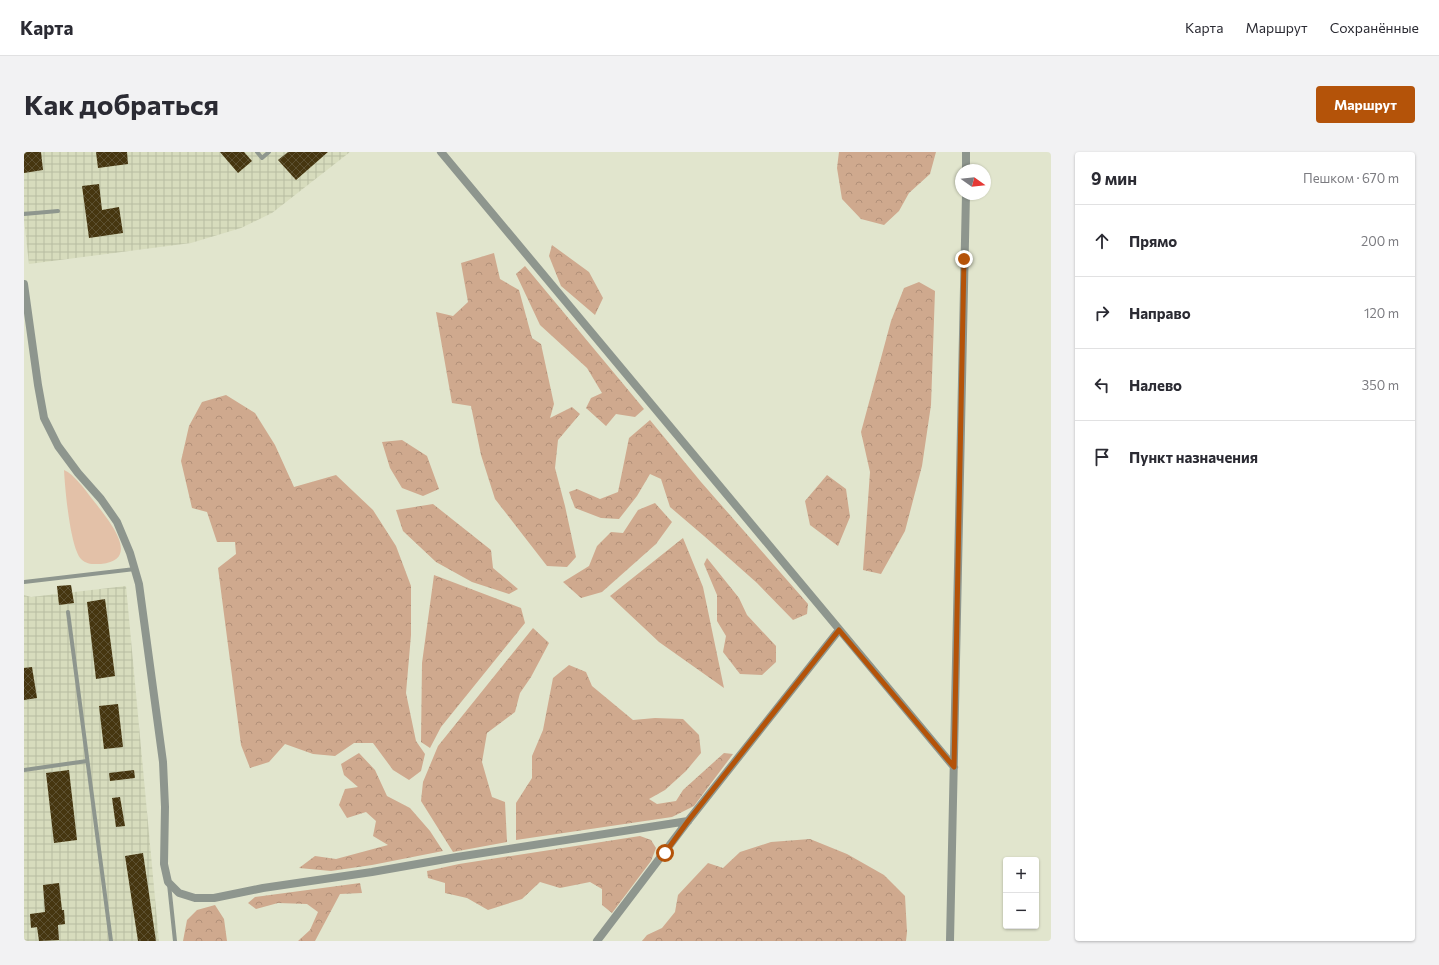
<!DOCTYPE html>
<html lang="ru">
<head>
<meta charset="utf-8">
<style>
  :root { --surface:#fff; --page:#f2f2f3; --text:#2b2b33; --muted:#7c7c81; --line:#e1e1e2; --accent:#b45309 }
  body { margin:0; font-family:Commissioner,sans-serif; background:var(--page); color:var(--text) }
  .controls { position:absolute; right:12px; bottom:12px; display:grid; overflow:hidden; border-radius:4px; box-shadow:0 1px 3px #0004 }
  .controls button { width:36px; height:36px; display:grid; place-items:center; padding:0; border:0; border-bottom:1px solid var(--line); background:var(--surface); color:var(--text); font:20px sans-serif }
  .compass { position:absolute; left:931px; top:12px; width:36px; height:36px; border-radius:50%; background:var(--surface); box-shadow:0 1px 3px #0004; rotate:105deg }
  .stop { position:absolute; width:12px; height:12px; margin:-9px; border:3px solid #b45309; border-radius:50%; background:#fff }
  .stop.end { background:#b45309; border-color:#fff; box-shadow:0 1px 4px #0008 }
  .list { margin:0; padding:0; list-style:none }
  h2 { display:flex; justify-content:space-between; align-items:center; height:52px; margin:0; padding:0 16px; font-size:17px }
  h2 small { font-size:13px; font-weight:400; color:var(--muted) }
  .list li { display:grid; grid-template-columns:26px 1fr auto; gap:12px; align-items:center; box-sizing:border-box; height:72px; padding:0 16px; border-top:1px solid var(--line) }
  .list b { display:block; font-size:15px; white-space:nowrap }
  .list em { font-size:13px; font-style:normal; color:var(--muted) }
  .icon { flex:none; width:22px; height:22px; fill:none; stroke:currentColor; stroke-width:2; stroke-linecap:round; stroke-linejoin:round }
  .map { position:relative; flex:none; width:1027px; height:789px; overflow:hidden; border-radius:4px }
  header { display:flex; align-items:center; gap:24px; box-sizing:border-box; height:56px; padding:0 20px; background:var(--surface); border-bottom:1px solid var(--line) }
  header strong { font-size:19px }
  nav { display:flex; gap:22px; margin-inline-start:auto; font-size:14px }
  .intro { display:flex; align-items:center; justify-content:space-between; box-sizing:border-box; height:96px; padding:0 24px }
  h1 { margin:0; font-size:28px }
  .button { padding:10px 18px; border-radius:4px; background:var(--accent); color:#fff; font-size:14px; font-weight:700 }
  main { display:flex; gap:24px; padding:0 24px }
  aside { flex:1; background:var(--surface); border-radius:4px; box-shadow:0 1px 3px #0004 }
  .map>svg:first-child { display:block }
  .industrial { fill:url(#industrial-grid) }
  .green { fill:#e3c1a8 }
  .forest { fill:url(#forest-crowns) }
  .building { fill:url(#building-cross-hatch) }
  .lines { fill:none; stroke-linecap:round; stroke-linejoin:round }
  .service { stroke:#8e968e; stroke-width:4 }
  .minor { stroke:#8e968e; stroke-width:8 }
  .route { stroke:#b45309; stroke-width:5 }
</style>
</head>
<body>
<header>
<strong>Карта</strong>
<nav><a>Карта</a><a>Маршрут</a><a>Сохранённые</a></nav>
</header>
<div class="intro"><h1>Как добраться</h1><a class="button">Маршрут</a></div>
<main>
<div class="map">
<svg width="1027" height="789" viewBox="0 0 1027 789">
  <defs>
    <pattern id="industrial-grid" width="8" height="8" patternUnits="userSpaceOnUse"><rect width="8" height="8" fill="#d7dcbd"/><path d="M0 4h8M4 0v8" fill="none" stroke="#b7bca1"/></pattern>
    <pattern id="forest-crowns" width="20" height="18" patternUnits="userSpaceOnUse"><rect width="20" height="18" fill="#cfa98e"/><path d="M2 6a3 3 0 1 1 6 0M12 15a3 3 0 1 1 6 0" fill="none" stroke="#b19079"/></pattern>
    <pattern id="building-cross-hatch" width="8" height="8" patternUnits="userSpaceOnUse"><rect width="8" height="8" fill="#463610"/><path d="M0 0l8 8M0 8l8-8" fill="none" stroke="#5c5031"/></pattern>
  </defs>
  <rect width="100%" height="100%" fill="#e1e5cd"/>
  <path class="industrial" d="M0,0H326L248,61L217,76L167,91L5,112L0,68Z
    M102,434L135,789H0V443L7,445Z"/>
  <path class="green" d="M40,318C50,322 62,339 69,348C82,365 120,408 77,412C70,412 63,413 57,407C46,395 41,336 40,318Z"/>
  <path class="forest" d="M815,0H912L906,22L885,41L875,59L860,73L837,67L818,47L813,16Z
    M528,93L565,120L579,146L571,163L537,134L525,104Z
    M470,101L476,127L495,138L508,186L517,192L530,252L526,266L548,255L556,262L534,288L531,316L541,354L552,405L543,415L523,414L471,347L457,303L447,254L428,251L412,160L429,164L444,150L437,111Z
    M501,114L620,257L611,265L592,262L582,274L562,256L567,246L578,241L563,216L516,173L492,122Z
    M895,130L911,139L907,253L898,314L881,379L857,422L839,418L846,320L837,280L867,169L880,136Z
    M202,243L231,261L251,293L270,335L312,323L349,358L372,394L387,434V483L382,541L392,589L401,602L397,619L385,628L369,618L349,591H330L311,604L289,602L261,592L245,610L226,616L217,593L194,416L212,402L211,390H193L183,360L168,356L157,309L165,274L178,250Z
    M626,268L677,330L784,452L783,462L769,468L733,431L680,384L646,355L637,327L626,322L613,344L595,367L577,366L551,356L545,340L553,337L576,347L594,340L605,286Z
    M378,288L403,304L415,337L399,344L378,336L366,316L358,290Z
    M803,323L822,337L826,365L814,394L786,373L781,349Z
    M631,351L648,370L632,392L578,440L557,446L539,430L565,414L573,394L587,380L599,381L614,358Z
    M409,352L467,398L469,416L494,437L485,442L448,430L412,410L379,379L372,358Z
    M659,386L679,435L700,536L635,490L586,444Z
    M683,406L715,446L723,463L752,494V510L738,523L716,522L699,500L702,484L693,469V443L680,412Z
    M410,423L497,456L501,471L417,575L406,596L397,590L398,511Z
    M509,476L525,491L507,525L496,541L491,560L463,581L458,610L468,645L481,650L483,690L429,700L397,649L399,630L414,594Z
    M545,513L562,520L568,534L609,568L631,566L659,567L675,583L677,601L662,619L641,638L625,647L633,652L652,649L659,638L700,601L709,602L670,654L648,665L492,688V651L508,626V604L519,578L529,526Z
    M335,601L351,618L363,644L386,656L406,679L419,699L348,713L307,719L275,716L291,704L312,707L364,693L349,684L352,669L342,660L323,666L315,653L321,637L334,635L320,623L317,612Z
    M616,684L627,688L632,696L627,709L588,761L578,753V737L566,730L536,736L516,730L498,747L464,758L443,746L421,741V731L404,726L403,719L435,712Z
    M786,687L823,702L860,723L881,744L883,780L882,789H618L623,783L638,776L651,760L654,743L684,711L699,716L716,700L747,690Z
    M336,731L338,741L316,742L291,789H274L286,778L294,760L283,752L254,751L232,757L224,751L231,745Z
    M191,753L200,767L203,789H159L163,768L173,758Z"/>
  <path class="building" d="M0,0H17L19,18L0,21Z
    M72,0H103L104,12L74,16Z
    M196,0H220L228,9L214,21Z
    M264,0H304L272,28L254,8Z
    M75,32L78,58L95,55L99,81L65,86L58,34Z
    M47,433L50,451L35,453L33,434Z
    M81,447L91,524L72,527L63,450Z
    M8,515L13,546L0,548V516Z
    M94,552L99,595L80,597L75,554Z
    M45,618L53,688L30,691L22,621Z
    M110,618L111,626L86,629L85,621Z
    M96,645L101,674L92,675L88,646Z
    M119,701L132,789H114L101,704Z
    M35,731L38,758H40L41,772L34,773L35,788L15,789L13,775L7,776L6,762L21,760L19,733Z"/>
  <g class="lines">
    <path class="service" d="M233,0L238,6L245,0
      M0,62L34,59
      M0,430L111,417
      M44,460L87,789
      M0,618L63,609
      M145,732L151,789"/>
    <path class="minor" d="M417,0L930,615
      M942,18V0
      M0,132L14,233L20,266L34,294L54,321L77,347L93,370L106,401L115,432L139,610L141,655L140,712L144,730L155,741L171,746H190L239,736L348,720L433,705L664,669
      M573,789L664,669L815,478
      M926,789L942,42"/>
  </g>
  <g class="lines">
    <path class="route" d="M641,701L664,669L815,478L930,615L940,107"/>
  </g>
</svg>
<div class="controls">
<button>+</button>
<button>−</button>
</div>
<svg class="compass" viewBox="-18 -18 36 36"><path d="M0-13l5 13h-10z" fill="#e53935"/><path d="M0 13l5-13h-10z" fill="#7c7c81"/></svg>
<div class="stop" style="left:641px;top:701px"></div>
<div class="stop end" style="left:940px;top:107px"></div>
</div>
<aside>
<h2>9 мин<small>Пешком · 670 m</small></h2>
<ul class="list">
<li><svg class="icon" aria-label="ahead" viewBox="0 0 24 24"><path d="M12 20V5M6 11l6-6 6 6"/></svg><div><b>Прямо</b></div><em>200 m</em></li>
<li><svg class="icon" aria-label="right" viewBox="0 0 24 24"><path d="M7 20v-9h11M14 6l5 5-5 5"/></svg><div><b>Направо</b></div><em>120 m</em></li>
<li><svg class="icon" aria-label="left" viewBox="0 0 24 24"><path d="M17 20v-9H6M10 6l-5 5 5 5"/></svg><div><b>Налево</b></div><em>350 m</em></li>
<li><svg class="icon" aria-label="arrive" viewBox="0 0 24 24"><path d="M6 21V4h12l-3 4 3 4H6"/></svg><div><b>Пункт назначения</b></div></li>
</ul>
</aside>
</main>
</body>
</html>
